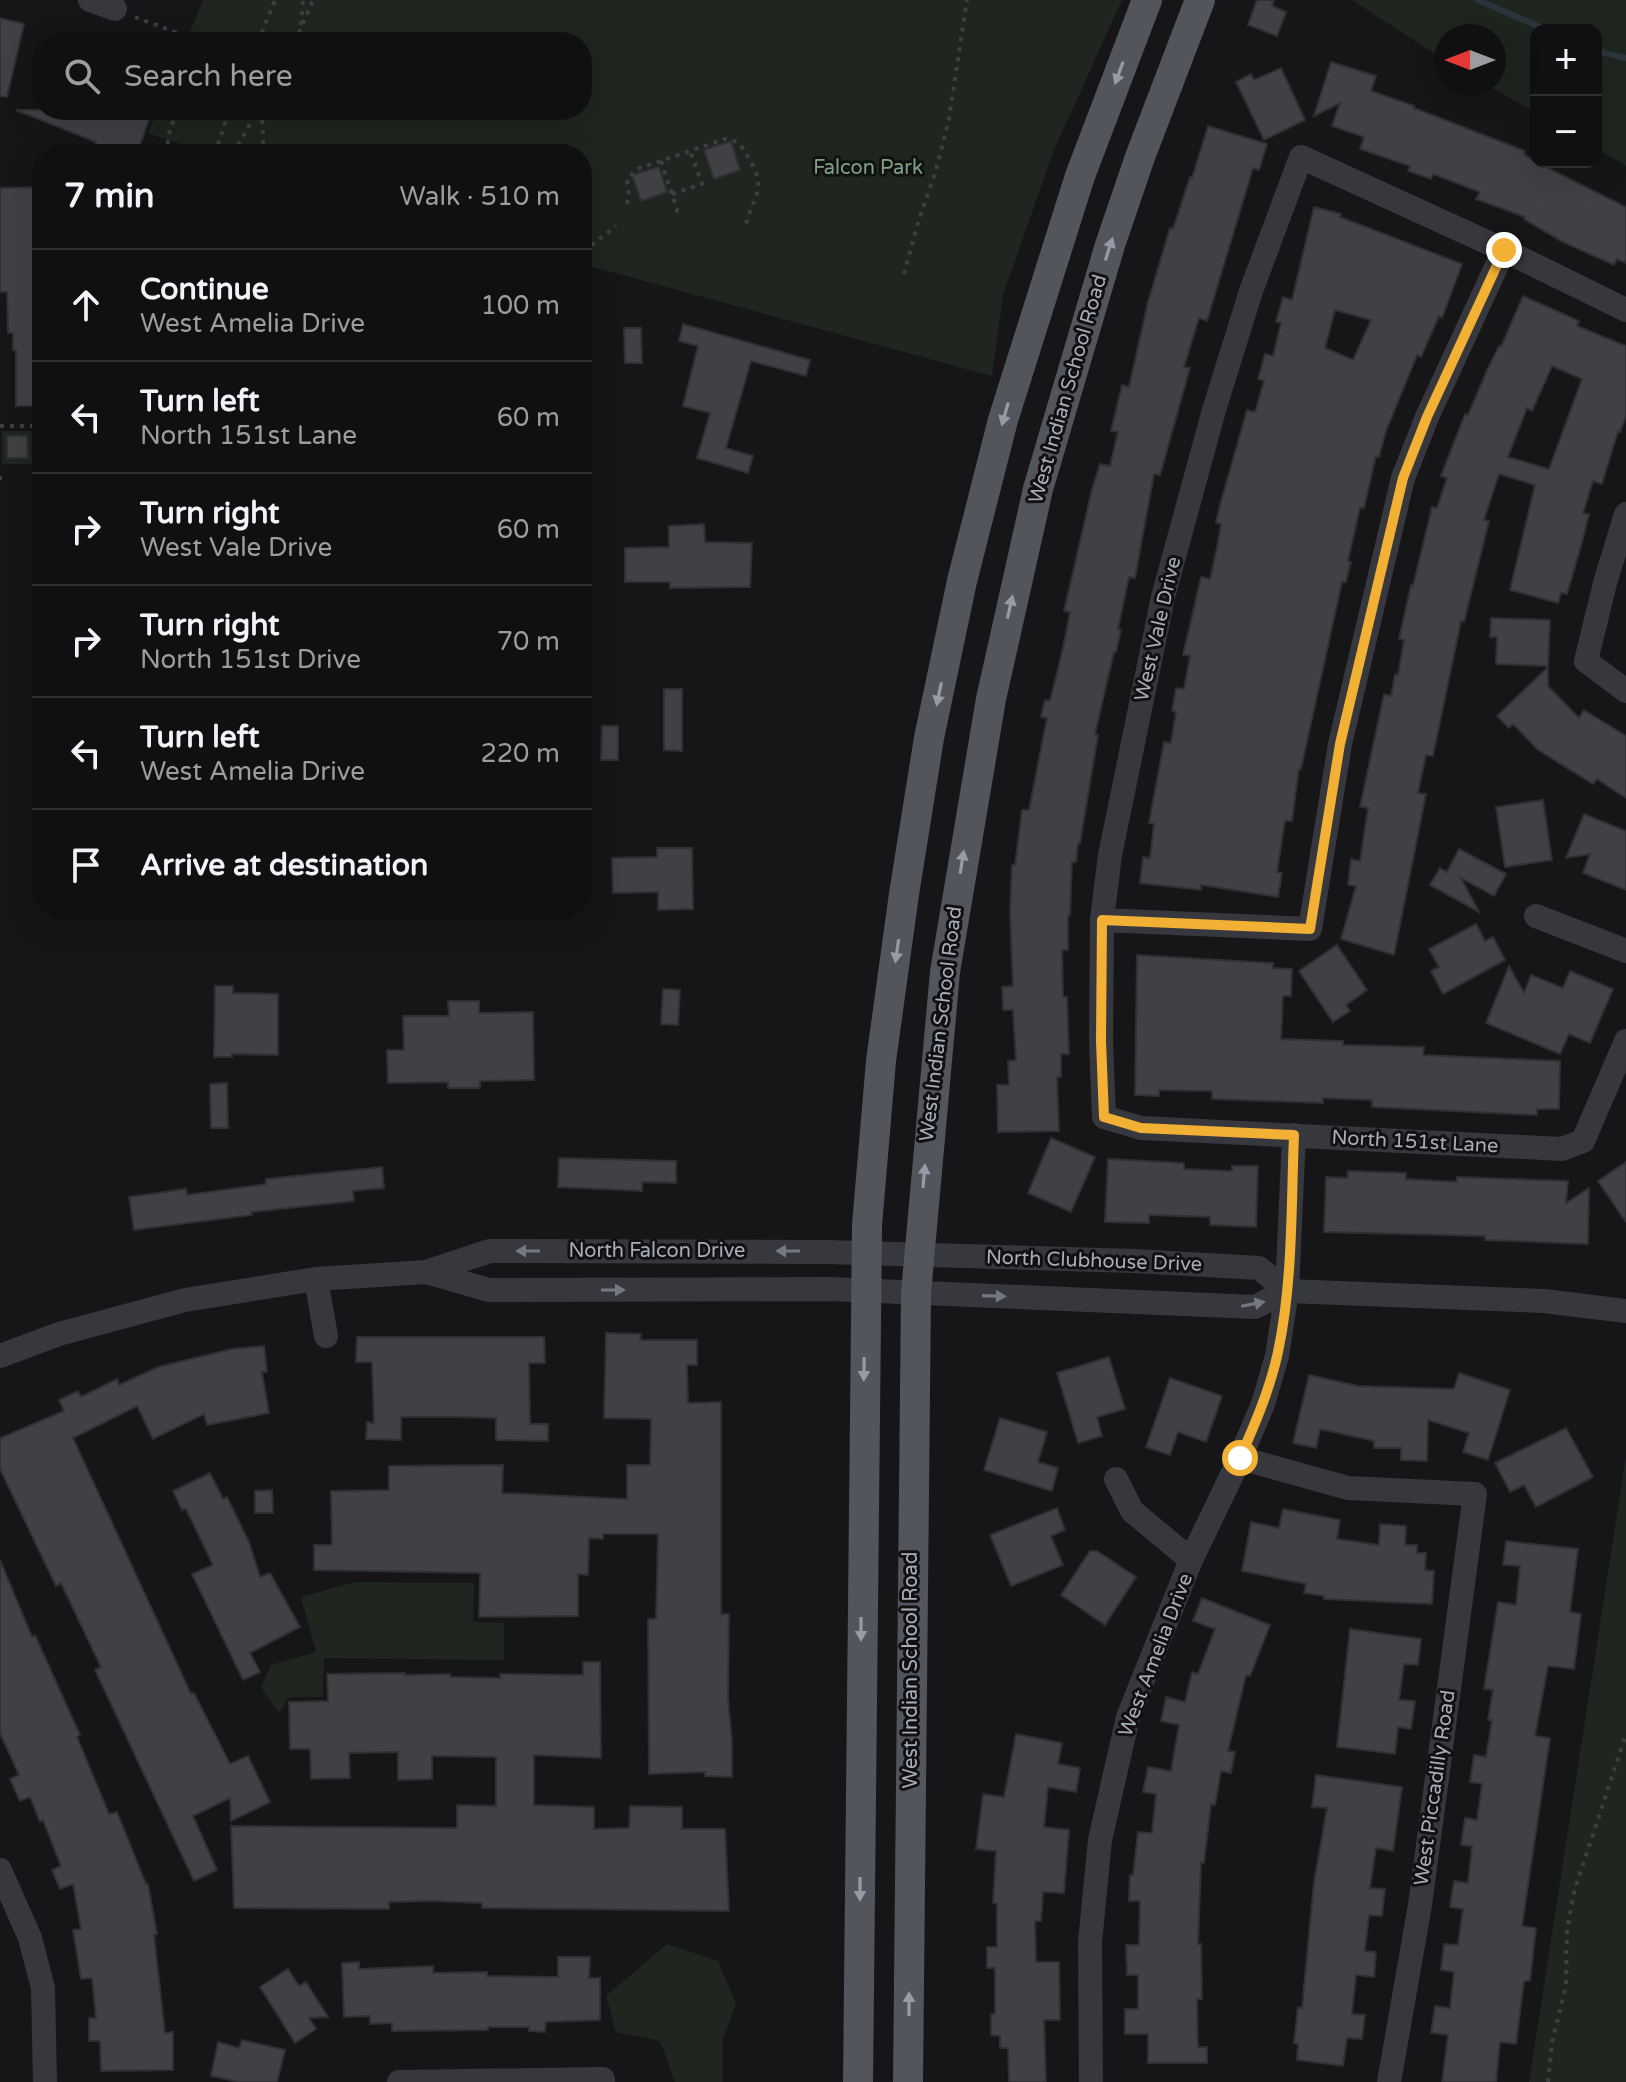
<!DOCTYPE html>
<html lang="en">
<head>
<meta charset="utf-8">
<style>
  :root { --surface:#101012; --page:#1e1e20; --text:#f1f3f6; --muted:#9c9d9f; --line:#303032 }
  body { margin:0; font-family:"Varela Round",sans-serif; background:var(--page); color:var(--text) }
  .controls { position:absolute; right:24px; top:24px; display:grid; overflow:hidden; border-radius:16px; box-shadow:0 8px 32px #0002 }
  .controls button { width:72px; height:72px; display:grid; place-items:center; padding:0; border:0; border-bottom:2px solid var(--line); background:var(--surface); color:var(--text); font:40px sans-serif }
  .compass { position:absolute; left:1434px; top:24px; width:72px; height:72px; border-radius:50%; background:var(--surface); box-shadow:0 8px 32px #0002; rotate:270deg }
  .stop { position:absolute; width:24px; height:24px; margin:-18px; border:6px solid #f2b134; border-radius:50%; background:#fff }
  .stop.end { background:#f2b134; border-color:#fff; box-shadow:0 2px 8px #0008 }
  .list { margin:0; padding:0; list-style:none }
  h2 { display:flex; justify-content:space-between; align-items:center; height:104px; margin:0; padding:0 32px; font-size:34px }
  h2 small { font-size:26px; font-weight:400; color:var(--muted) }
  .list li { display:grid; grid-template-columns:52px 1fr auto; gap:24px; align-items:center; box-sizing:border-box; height:112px; padding:0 32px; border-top:2px solid var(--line) }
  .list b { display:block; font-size:30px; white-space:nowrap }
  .list p { margin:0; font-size:26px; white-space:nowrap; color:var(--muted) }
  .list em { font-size:26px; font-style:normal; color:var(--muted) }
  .icon { flex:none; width:44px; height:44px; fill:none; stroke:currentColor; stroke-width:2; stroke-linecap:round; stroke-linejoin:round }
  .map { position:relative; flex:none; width:1626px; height:2082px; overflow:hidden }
  .search { position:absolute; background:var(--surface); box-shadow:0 8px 32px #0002; left:32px; top:32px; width:560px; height:88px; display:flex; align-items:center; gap:20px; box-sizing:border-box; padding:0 28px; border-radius:32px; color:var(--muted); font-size:30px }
  .panel { position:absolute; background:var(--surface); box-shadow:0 8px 32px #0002; left:32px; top:144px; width:560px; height:776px; border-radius:32px }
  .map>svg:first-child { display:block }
  .green { fill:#1e261f }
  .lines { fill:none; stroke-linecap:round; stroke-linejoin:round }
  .stream { stroke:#2c353c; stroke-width:6 }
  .building { fill:#404145; stroke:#303034; stroke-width:2; fill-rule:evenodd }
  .path { stroke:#3d3f44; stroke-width:4; stroke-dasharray:4 6; stroke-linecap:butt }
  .minor { stroke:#37383d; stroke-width:24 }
  .major { stroke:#53555c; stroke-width:30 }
  .oneway { fill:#979ba6 }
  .oneway2 { fill:#757881 }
  .route { stroke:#f2b134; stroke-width:10 }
  .labels { text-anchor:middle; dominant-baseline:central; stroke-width:6; stroke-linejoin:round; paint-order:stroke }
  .park-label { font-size:20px; fill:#7fa381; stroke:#111113 }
  .street-label { font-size:20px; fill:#a8adb8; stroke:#111113 }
</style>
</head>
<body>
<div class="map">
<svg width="1626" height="2082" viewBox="0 0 1626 2082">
  <rect width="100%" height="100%" fill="#161618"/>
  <path class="green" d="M203,0H1122L1054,150L1003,295L992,376L582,264V154H210L148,133L158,110H582V42H186Z
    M1352,0H1626V166L1596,148V30H1536V113L1486,84H1494V36H1446V61Z
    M2,431H33V464H2Z
    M1626,1456V2082H1529L1534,2050Z
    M355,1582L474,1583L473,1622L504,1623V1660L324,1658L323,1697H289L279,1713L261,1687L271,1665L316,1652L301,1597Z
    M667,1944L718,1961L736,2004L723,2039V2082H675L660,2041L616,2032L606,1996Z"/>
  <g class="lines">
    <path class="stream" d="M1478,0L1547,30
      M1596,51L1626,58"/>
  </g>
  <path class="building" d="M1257,0H1274L1272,6L1286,12L1277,36L1248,25Z
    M0,18L24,24L7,97L0,96Z
    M1331,62L1376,76L1371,91L1414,106V108L1525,151L1524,154L1536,162L1626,207V263L1617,259L1614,265L1563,242L1524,219L1525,217L1476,199L1480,192L1433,174L1431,179L1408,171L1410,166L1360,149L1364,137L1332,126L1340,103L1314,116Z
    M1281,68L1305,120L1264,140L1236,82L1251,74L1254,80Z
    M16,110H152L137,154H122L95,145L96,142Z
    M1208,126L1267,144L1259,170L1253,168L1207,321L1199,318L1184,367L1190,368L1160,475L1154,474L1135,578L1129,577L1118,629L1121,630L1116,652H1114L1095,734L1098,735L1080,843H1078L1076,862H1072L1070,915H1068V950H1062L1063,997H1067L1069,1054H1061V1077H1057L1059,1131L998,1132L997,1085H1009L1008,1061L1016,1060L1013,1010H1003L1002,987L1013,986L1010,912L1012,865H1015L1022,810H1029L1047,718L1041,717L1045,700L1050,701L1063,648L1070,612L1064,611L1092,489L1100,464L1110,466L1118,432L1111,431L1122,385L1129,387L1148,302L1170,228L1173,229L1190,177L1192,178Z
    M731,141L740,170L714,179L704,150Z
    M659,167L667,192L641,201L632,175Z
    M42,187V406H16V350H13V333H8L7,292H0V188Z
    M1314,207L1341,214L1340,217L1462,264L1442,318L1439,316L1421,357L1417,355L1386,431L1379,457L1376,456L1364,508H1360L1348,561L1351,562L1346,582H1342L1301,769L1299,768L1292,821H1285L1277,872L1282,873L1278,897L1201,885V890L1140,883L1143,857L1150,858L1154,824L1149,823L1164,742L1171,743L1176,712L1172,711L1176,688L1184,689L1190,656L1183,655L1201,577L1210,579L1217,547L1221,524L1216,523L1220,505L1247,410L1255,412L1264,381L1258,379L1265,354L1273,356L1281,323L1276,322L1283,297L1292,300ZM1335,310L1371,320L1353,360L1325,348Z
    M1523,296L1579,321L1577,326L1626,346V416L1620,432L1618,431L1602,484L1593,481L1583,513L1589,514L1583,539L1567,594L1561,593L1558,603L1510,590L1535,485L1499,474L1484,520L1489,521L1464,622L1461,621L1433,756L1426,755L1418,793L1426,794L1394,955L1341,939L1356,886L1348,885L1351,859L1360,861L1368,808L1360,807L1384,694L1391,696L1395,674L1398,675L1404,640L1399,639L1411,585L1413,586L1432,507L1437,508L1447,478L1441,476L1465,414L1468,415L1488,368L1499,346L1501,347ZM1552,366L1582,379L1549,469L1508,457L1527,408L1532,411Z
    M683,324L810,360L806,376L751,361L726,448L753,456L748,473L697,458L710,413L683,406L698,346L679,341Z
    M624,328H641L642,363H625Z
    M7,436H27L28,458H7Z
    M704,524L705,542L752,543L750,587L670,588V582H625V548L669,547V526Z
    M1491,618L1550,620L1548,666L1496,664L1497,637H1490Z
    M1548,667V686L1579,718L1584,710L1626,736V798L1597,779L1593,784L1538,750L1513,724L1509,728L1497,716Z
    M664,689H682V751L664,750Z
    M602,726H618V760H601Z
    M1543,800L1552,860L1505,867L1496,807Z
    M1584,814L1626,831V890L1583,873L1590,854L1566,858Z
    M657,848H692L693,909L658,910V892L613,893L612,858L657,857Z
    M1459,849L1506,874L1494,896L1461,878L1479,912L1430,885L1440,868L1447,872Z
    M1476,924L1485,941L1493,937L1505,960L1443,994L1431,971L1439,967L1429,949Z
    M1337,945L1367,990L1346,1005L1350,1011L1333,1022L1299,971Z
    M1137,955L1273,963V968L1292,969L1291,996H1283L1281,1039L1343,1041V1045L1424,1047L1423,1055L1560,1061L1559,1109H1537V1115L1513,1114L1372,1107V1100L1323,1098V1103L1212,1099V1091L1159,1090V1096L1135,1095Z
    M1509,966L1524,993L1531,975L1563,988L1570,971L1613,989L1590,1043L1569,1034L1560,1054L1486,1023Z
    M215,986H233V993L278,994V1055L232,1054V1057H214Z
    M663,989L680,990L678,1025L661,1024Z
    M448,1001H479V1013L533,1012L534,1080L480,1081V1088H448V1082L388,1083L387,1050H404L403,1016H449Z
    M227,1083L228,1128H211L210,1084Z
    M1051,1138L1095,1157L1071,1212L1028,1193Z
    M559,1158L676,1161V1183L642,1182V1191L558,1187Z
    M1108,1159L1184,1163V1169L1232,1171V1166H1258L1256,1227L1210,1225V1217L1149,1215V1223L1105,1222Z
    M1626,1162V1222L1598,1181Z
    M382,1167L384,1188L353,1191L354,1201L251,1212L252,1215L134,1230L129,1197L186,1189L187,1195L266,1184V1179Z
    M1348,1171L1406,1173V1179L1457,1182V1177L1568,1181L1566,1203L1589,1188L1588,1244L1485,1240V1236L1324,1232L1326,1177L1347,1178Z
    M606,1333L641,1334L640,1340H697V1365H687L688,1403L721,1402V1614H729L728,1699L732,1741V1777L705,1776V1772L649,1774L648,1619H656L658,1534H603V1539L589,1538L588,1575L578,1574V1616L479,1617L480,1573L314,1570V1545H332L331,1491L389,1490V1466L503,1465L502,1493L627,1499V1465H650L651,1419L604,1418Z
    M357,1337H544L545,1363H529L530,1424H548V1441L496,1440V1418L459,1417H401V1440L366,1439L367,1422L374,1423L372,1362H356Z
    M264,1346L267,1372H262L269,1413L207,1425L204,1414L153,1439L137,1406L73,1438L191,1694L194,1693L230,1764L248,1756L270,1802L231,1821L230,1798L193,1816L217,1870L194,1881L95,1670L101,1667L61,1583L56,1586L0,1469V1438L64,1411L59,1400L78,1391L81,1397L117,1379L119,1385L158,1367L232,1349Z
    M1109,1357L1125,1409L1097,1417L1102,1436L1078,1443L1057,1373Z
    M1459,1373L1510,1390L1488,1460L1463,1452L1469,1433L1428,1420L1427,1461L1401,1460V1448H1374V1441L1320,1429L1316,1448L1293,1443L1309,1375L1358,1386L1454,1389Z
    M1170,1378L1222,1396L1206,1442L1178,1432L1170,1455L1146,1447Z
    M1000,1418L1047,1432L1038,1462L1058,1468L1052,1491L984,1470Z
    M1566,1428L1593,1477L1536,1507L1524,1485L1510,1492L1495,1463Z
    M210,1473L223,1499L227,1497L249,1542L260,1577L270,1573L300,1627L250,1653L260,1672L243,1680L192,1574L213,1565L186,1509L182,1510L173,1491Z
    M272,1490L273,1513H255V1491Z
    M1057,1508L1065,1530L1051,1536L1063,1565L1011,1586L990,1535Z
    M1283,1509L1340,1520L1337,1539L1379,1545L1380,1524L1406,1526L1405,1545H1417V1553H1426L1425,1570L1434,1571L1432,1604L1324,1599V1596L1304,1593L1306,1584L1242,1571L1251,1522L1279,1528Z
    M1506,1541L1578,1549L1570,1612L1581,1614L1574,1669L1548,1666L1535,1736L1550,1738L1522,1926L1536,1928L1530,1981H1524L1516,2044L1500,2042L1496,2082H1442L1448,2035L1431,2033L1435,2006L1450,2008L1454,1972L1441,1970L1444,1944L1458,1945L1463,1909L1450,1907L1454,1881L1468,1883L1472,1846L1461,1845L1465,1818L1477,1820L1482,1784L1470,1782L1474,1755L1486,1757L1492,1720H1488L1493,1690L1484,1689L1498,1602L1516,1605L1520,1566L1503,1565Z
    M1090,1551H1097L1136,1577L1105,1625L1061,1595Z
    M0,1560L32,1637L35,1635L80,1735L77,1737L109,1814L117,1812L146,1884H148L157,1934L154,1935L165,2033L173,2032V2070L101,2071L100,2041H89V2018H96L92,1978L81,1979L73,1930L81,1929L73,1884L60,1889L52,1870L61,1866L43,1820L40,1822L30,1797L20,1801L10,1779L19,1775L0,1733Z
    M1202,1598L1270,1625L1250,1676L1246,1675L1228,1751L1235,1752L1231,1773L1221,1771L1215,1805L1211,1804L1204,1863H1201L1198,1944H1201L1202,1999H1197L1198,2047H1207V2063H1148V2034H1125V2009H1138V1975H1127L1126,1945H1139L1140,1901H1129L1130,1875H1133L1138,1832L1152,1833L1156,1794L1143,1792L1148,1767L1171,1771L1179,1725L1161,1721L1166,1697L1185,1702L1192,1672L1198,1674L1215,1629L1193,1621Z
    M1350,1629L1421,1639L1418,1665L1404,1664L1399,1700L1415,1701L1411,1729L1398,1727L1395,1754L1337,1747Z
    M583,1662H600L601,1758L534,1755V1805L594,1807V1829L629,1828L630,1806L682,1807V1829H725L729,1911L482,1908V1903L431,1901L389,1902V1909L234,1908L231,1826L457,1828V1805L496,1806V1757L432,1756V1779L398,1780V1752L349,1753L350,1778L311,1779L310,1749H290L289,1702L328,1701L327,1674L405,1673V1675L450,1674V1677L500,1678V1674L583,1675Z
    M1016,1734L1062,1743L1058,1764L1080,1768L1076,1792L1048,1787L1044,1827L1069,1830L1064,1893L1043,1892L1041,1921H1035L1036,1962H1059L1060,2020H1044L1046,2082H1009L1008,2048H1000V2036L991,2035V2014H995V1968H987V1947H997V1904L993,1903L996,1851L976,1849L983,1794L1004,1797Z
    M1316,1775L1402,1787L1393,1851L1376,1848L1370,1888L1385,1889L1382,1916L1369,1915L1365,1951L1376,1952L1374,1977L1356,1975L1352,2014L1365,2015L1362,2039L1347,2038L1343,2066L1297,2060L1298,2044L1294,2043L1298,2007L1302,2008L1314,1882L1327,1808L1312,1807Z
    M558,1957H590L589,1978H600V2020L546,2022L545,2032L529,2031V2027H488V2030L392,2031V2023L370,2024V2016L344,2017L342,1963L359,1962V1969L433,1966V1973L487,1972V1976L558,1977Z
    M288,1969L299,1986L306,1982L328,2017L309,2018L316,2029L295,2043L260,1987Z
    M242,2040L285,2050L277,2082H239L211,2076L218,2042L239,2048Z"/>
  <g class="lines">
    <path class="path" d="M135,17L175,32L186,42
      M301,25L303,0
      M258,42L275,0
      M295,42L313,0
      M262,110L263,142L271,154
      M166,154L169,134L177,110
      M215,154L229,110
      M233,154L254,117L262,110
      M661,161L677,209V218
      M672,194L702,184L690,151
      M627,204L629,195L627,180L637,169L725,139C738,140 742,146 748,157C769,191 752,195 745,229
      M582,248L589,247L616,226
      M904,274L917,226L936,170L949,119L967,0
      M0,426H42
      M0,476V484
      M1548,2082L1552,2042L1566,1986L1567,1930L1574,1892L1626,1734"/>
    <path class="minor" d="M90,0L115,9
      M1626,310L1504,250L1301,157L1251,291L1214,410L1163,597L1110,855L1102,920L1101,1041L1104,1117L1141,1128L1562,1149L1583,1141L1626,1041
      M1626,514L1605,583L1586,661L1626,691
      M1536,916L1626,951
      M1102,920L1310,929L1340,744L1403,478L1427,417L1504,250
      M426,1272L489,1290L830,1289L1255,1307L1287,1291L1544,1301L1626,1311
      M316,1279L326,1336
      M0,1356L59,1334L185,1300L316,1279L426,1272L490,1251L824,1252L1135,1261L1259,1268L1287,1291
      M1240,1458L1348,1488L1475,1494L1420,1905L1389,2082
      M1116,1479L1132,1511L1191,1560
      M0,1870L30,1938L43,1988L45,2082
      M399,2082L603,2079V2082
      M1091,2082L1090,1942L1100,1840L1128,1717L1191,1560L1240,1458L1263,1404L1277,1356L1287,1291L1294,1135"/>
    <path class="major" d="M858,2082L867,1225L881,1061L904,894L929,738L962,581L1003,420L1080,176L1147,0
      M908,2082L916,1293L945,972L991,699L1038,489L1110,245L1140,157L1200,0"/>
  </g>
  <defs><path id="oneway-solid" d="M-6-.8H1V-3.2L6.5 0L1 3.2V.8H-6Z" transform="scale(2)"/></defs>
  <g class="oneway">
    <use href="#oneway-solid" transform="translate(1119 73) rotate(110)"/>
    <use href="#oneway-solid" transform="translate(1109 249) rotate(-72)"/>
    <use href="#oneway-solid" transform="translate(1005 414) rotate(106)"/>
    <use href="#oneway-solid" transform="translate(1010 607) rotate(-77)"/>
    <use href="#oneway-solid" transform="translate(939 694) rotate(102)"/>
    <use href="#oneway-solid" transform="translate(962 862) rotate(-81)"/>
    <use href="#oneway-solid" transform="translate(897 951) rotate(98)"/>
    <use href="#oneway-solid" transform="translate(924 1176) rotate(-85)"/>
    <use href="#oneway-solid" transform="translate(864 1369) rotate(91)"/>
    <use href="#oneway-solid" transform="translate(861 1629) rotate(90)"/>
    <use href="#oneway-solid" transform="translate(860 1889) rotate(90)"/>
    <use href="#oneway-solid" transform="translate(909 2004) rotate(-90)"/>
  </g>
  <g class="oneway2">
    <use href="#oneway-solid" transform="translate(528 1251) rotate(180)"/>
    <use href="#oneway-solid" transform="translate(788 1251) rotate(-180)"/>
    <use href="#oneway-solid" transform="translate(613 1290)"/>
    <use href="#oneway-solid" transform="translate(994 1296) rotate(2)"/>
    <use href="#oneway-solid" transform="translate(1253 1304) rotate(-11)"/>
  </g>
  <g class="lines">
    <path class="route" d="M1240,1458C1255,1424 1270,1389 1278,1352C1293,1282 1291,1207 1294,1135L1141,1128L1104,1117L1101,1041L1102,920L1310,929L1340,744L1403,478L1427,417L1504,250"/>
  </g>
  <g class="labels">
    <g class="park-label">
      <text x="868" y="168">Falcon Park</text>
    </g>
    <g class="street-label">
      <text transform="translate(1068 389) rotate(-74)">West Indian School Road</text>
      <text transform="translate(1158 629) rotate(-77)">West Vale Drive</text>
      <text transform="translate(941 1024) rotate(-83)">West Indian School Road</text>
      <text transform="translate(1415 1142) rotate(3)">North 151st Lane</text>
      <text x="657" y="1251">North Falcon Drive</text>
      <text transform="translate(1094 1261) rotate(2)">North Clubhouse Drive</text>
      <text transform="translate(1156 1655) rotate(-69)">West Amelia Drive</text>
      <text transform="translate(911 1670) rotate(-90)">West Indian School Road</text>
      <text transform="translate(1435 1788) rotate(-82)">West Piccadilly Road</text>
    </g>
  </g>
</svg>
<div class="controls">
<button>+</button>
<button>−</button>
</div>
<svg class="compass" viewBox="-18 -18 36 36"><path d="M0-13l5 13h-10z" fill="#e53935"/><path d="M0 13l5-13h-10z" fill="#9c9d9f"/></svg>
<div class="stop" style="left:1240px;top:1458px"></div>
<div class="stop end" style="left:1504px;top:250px"></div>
<div class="search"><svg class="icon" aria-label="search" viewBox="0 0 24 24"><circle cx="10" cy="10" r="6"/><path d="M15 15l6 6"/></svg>Search here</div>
<section class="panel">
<h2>7 min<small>Walk · 510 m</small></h2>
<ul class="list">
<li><svg class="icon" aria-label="ahead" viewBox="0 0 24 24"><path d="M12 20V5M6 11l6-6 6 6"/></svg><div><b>Continue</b><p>West Amelia Drive</p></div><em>100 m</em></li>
<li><svg class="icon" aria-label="left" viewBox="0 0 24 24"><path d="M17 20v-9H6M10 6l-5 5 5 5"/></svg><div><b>Turn left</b><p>North 151st Lane</p></div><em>60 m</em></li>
<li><svg class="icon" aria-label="right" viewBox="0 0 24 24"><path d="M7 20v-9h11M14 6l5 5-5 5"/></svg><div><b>Turn right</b><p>West Vale Drive</p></div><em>60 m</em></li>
<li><svg class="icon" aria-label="right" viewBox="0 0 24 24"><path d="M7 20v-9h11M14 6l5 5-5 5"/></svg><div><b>Turn right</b><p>North 151st Drive</p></div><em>70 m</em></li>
<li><svg class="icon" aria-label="left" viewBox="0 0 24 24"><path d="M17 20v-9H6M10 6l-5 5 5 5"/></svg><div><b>Turn left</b><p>West Amelia Drive</p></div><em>220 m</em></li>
<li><svg class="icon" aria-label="arrive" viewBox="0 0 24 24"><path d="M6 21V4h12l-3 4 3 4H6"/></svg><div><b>Arrive at destination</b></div></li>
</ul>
</section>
</div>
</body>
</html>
